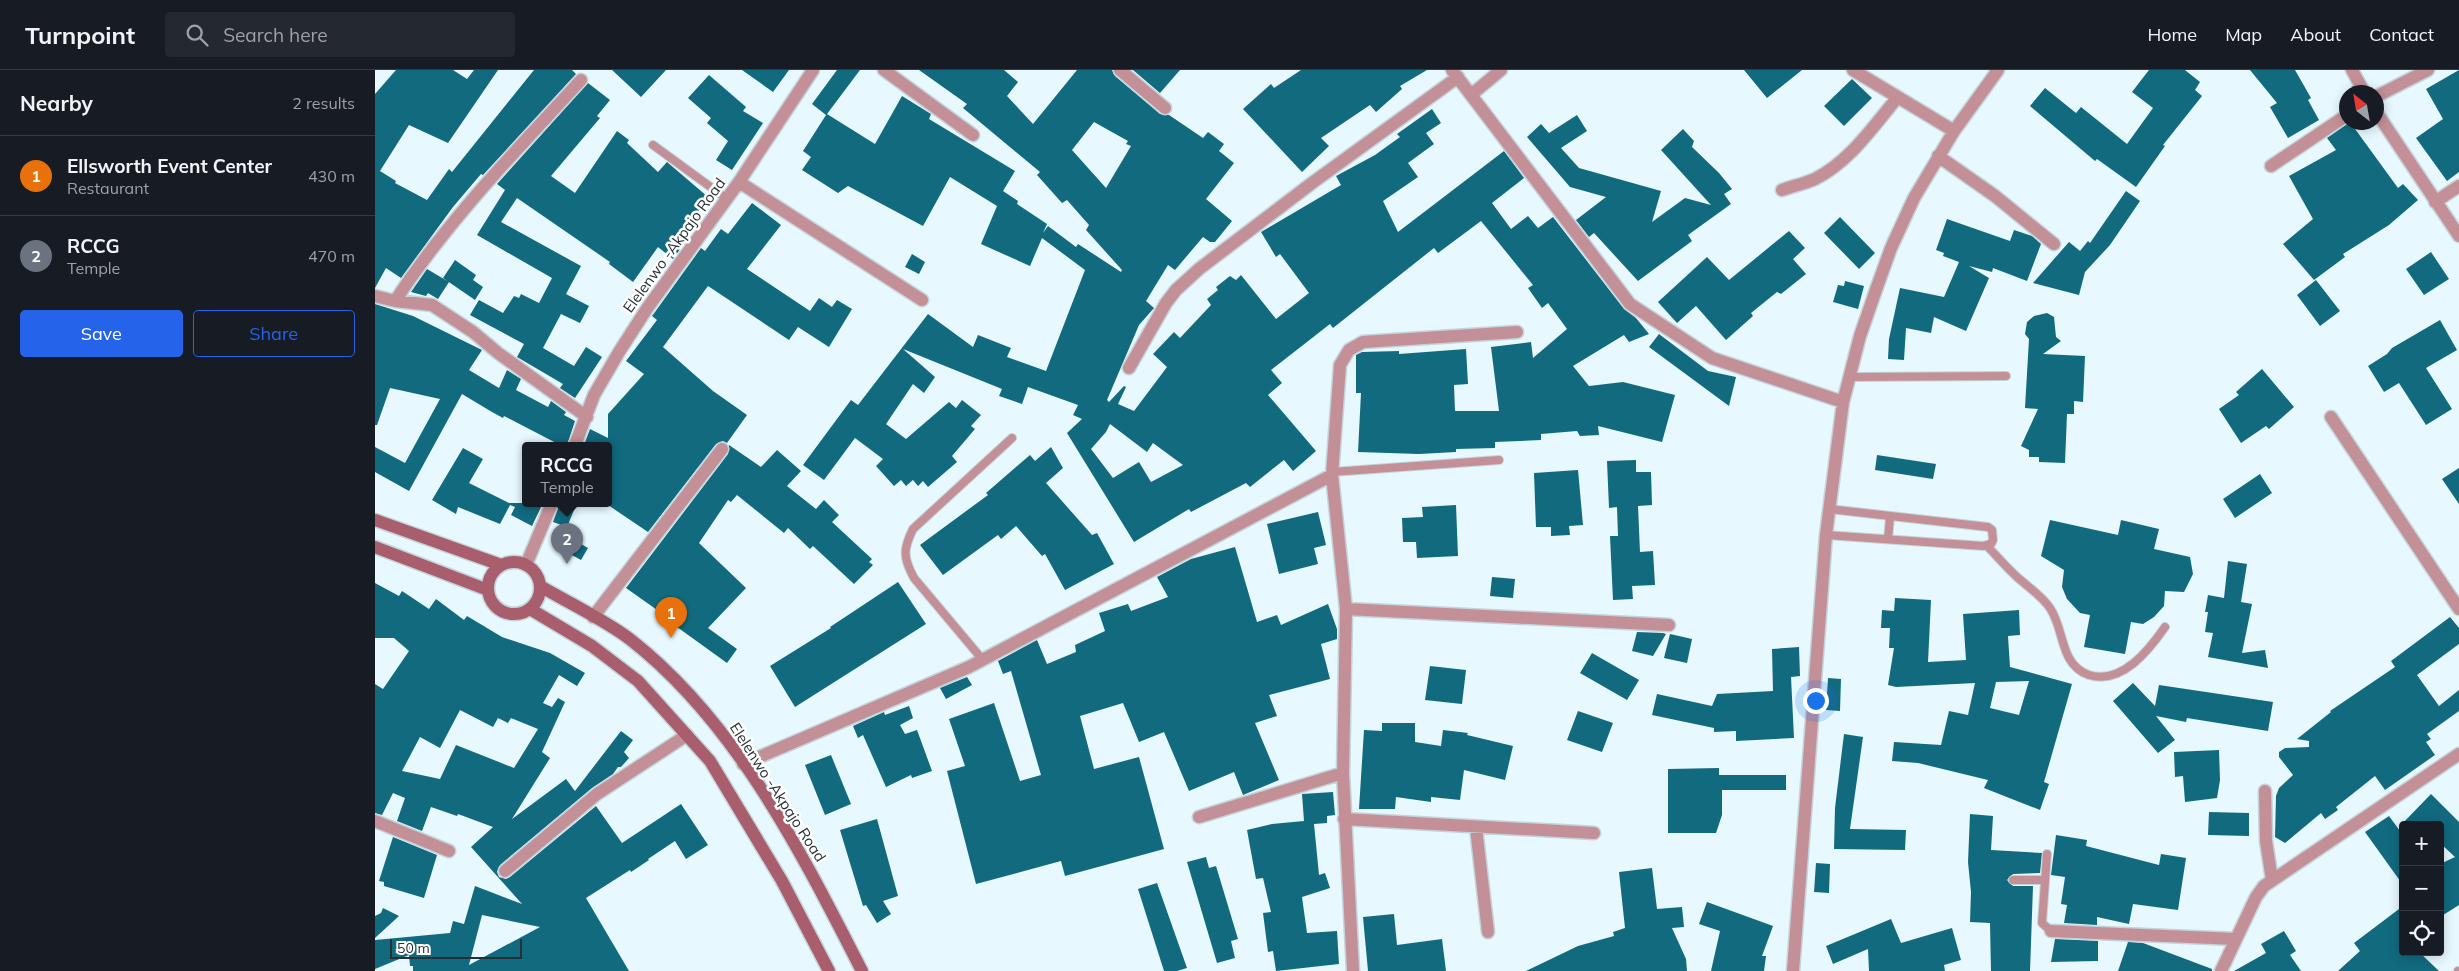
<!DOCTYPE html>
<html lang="en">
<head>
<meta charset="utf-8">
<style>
  :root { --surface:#171b24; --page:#242831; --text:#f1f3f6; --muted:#9ea1a6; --line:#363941; --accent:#2563eb }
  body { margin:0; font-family:Mulish,sans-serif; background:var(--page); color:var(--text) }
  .controls { position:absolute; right:15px; bottom:15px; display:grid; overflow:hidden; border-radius:5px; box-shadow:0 2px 12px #0003 }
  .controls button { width:45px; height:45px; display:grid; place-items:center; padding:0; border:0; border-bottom:1px solid var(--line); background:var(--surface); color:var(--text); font:25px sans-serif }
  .compass { position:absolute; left:1964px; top:15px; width:45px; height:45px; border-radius:50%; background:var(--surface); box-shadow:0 2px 12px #0003; rotate:329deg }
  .scale { position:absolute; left:15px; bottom:12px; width:132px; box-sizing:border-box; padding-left:5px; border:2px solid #283033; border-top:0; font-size:14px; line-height:18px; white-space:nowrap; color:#283033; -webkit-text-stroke:4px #fff; paint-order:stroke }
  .you { position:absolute; left:1440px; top:630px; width:18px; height:18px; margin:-12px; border:4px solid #fff; border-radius:50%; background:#1a73e8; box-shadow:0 0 0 8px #1a73e833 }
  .badge { display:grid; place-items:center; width:32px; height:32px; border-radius:50%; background:var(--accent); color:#fff; font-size:16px; font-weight:700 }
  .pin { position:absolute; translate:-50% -41px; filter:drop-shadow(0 1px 2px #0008) }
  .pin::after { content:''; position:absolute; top:26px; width:18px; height:15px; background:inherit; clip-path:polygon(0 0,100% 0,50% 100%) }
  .popup { position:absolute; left:147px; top:372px; width:90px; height:65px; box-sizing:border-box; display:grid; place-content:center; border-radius:5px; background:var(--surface); filter:drop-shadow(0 1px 4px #0005); font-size:16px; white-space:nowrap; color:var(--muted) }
  .popup b { font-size:19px; color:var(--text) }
  .popup::after { content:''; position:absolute; left:50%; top:100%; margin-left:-10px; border:10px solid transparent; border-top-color:var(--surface) }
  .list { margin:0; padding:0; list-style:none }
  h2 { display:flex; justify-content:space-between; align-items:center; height:65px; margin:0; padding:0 20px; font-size:21px }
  h2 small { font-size:16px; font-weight:400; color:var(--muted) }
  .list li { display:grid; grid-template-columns:32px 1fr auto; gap:15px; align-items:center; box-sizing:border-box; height:80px; padding:0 20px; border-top:1px solid var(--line) }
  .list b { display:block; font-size:19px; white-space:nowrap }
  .list p { margin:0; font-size:16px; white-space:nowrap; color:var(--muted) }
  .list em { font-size:16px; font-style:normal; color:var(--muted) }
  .actions { display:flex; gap:10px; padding:15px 20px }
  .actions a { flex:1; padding:11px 0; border:1px solid var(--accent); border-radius:5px; text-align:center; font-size:18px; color:var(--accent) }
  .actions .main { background:var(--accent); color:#fff }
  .icon { flex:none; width:28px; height:28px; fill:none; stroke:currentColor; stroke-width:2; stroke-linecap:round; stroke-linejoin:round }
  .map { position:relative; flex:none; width:2084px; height:901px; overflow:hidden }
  header { display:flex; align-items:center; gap:30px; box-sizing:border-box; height:70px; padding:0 25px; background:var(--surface); border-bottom:1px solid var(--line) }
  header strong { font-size:24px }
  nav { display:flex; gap:28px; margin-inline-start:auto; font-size:18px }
  .search { width:350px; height:45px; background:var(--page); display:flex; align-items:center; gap:12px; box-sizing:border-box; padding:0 18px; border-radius:5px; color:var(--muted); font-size:19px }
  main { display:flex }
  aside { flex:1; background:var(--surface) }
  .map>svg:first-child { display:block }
  .building { fill:#126a7f; fill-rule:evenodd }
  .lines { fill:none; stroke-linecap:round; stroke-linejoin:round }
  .service-casing { stroke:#c5d4d9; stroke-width:10 }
  .minor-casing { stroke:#c5d4d9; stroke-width:15 }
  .secondary-casing { stroke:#c5d4d9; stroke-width:15 }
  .service { stroke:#c49098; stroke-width:8 }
  .minor { stroke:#c49098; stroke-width:12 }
  .secondary { stroke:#a85e6d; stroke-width:12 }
  .labels { text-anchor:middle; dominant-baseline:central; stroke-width:5; stroke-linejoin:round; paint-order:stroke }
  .street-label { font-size:15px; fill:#283033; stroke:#fff }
</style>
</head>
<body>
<header>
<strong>Turnpoint</strong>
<div class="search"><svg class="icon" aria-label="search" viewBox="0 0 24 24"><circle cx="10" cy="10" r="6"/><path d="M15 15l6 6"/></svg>Search here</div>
<nav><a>Home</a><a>Map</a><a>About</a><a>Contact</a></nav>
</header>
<main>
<aside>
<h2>Nearby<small>2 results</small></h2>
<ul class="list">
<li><span class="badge" style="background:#e8710a">1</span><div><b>Ellsworth Event Center</b><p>Restaurant</p></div><em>430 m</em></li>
<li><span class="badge" style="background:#6b7280">2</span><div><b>RCCG</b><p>Temple</p></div><em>470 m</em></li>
</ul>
<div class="actions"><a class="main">Save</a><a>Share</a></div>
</aside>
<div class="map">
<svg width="2084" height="901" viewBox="0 0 2084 901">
  <rect width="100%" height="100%" fill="#e7f8fe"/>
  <path class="building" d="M21,0H78L92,9L99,0H123L73,73L34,55L5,101L21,111L20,113L52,130L74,99L77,102L159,0H197L201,4L108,105L106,104L78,137L26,208L11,198L0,218V24Z
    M237,0H291L266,27Z
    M367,0H414L398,22Z
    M462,0H485L452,44L500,74L527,26L556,44L554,49L640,101L628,121L643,131L642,134L672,154L668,163L673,156L701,177L703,174L746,202L747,200L711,160L714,155L692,130L687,133L662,105L665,102L588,38L592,34L544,0H629L643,12L632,26L658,54L702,0H737L740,6L785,44L794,45L828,68L833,62L849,74L844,81L859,93L831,129L857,151L840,172H835L828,167L800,200L793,195L771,231L779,238L764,255L732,330L734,332L749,316L751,317L743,334L759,341L792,297L778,284L799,262L805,268L836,235L832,229L843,220L841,217L855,206L861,210L866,205L901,249L934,223L905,184L901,187L886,162L966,115L961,106L1000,85L1025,67L1022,64L1057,39L1066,53L1051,63L1059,74L1033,93L1043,107L1008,131L1023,162L1129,81L1149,108L1117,133L1136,159L1153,146L1163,158L1178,147L1249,239L1261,248L1274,264L1254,272L1249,265L1198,296L1214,316L1248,312L1300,325L1287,372L1223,356L1224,365L1205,366L1202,361L1166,364V370L1120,372V378L1081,379V382L1044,384L983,382L986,323H981V285L987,282L1024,281V284L1091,279L1093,314L1079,315L1080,341H1124L1116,277L1156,272L1158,288L1192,259L1173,233L1167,238L1153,218L1158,215L1106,151L1063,183L1059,178L958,258L955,254L896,300L907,313L893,325L941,381L918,401L909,390L875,417L871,413L816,442L814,439L759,472L692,363L707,349L698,345L703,335L653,317L647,334L624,326L627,319L528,279L560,307L549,323L538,314L511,354L531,369L574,332L581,338L587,330L606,345L596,356L600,359L577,386L582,392L553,417L548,411L543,416L538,410L531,416L526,410L519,416L501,396L508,389L480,368L449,410L428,395L476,330L483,335L553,244L598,277L603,265L636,278L632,287L671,301L710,200L667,168L655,196L606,174L622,136L575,107L548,156L473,116L463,123L427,100L436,87L428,81L451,45L437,34ZM719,52L753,71L751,74L756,76L731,118L697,80ZM735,354L772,382L778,373L808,395L776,412L764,392L738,408L716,379L731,362Z
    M758,0H805L785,23Z
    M926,0H1052L1025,16L1027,19L1001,42L995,35L946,68L954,76L927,102L868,39L896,14L899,18Z
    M1369,0H1427L1392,28Z
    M1774,0H1810L1825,12L1820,20L1827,26L1788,75L1790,76L1761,117L1722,89L1720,91L1655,36L1670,18L1701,43L1706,37L1752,74L1778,38L1757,22Z
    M1875,0H1920L1936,28L1933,30L1944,50L1913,68L1895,37L1902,33Z
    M2084,0V102L2072,111L2041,68L2068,49L2051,19Z
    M334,5L371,37L368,41L388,53L357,100L341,90L353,71L332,53L336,48L313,28Z
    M1477,9L1497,28L1469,56L1449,36Z
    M213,13L235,30L222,46L225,48L176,106L200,123L242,61L254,70L252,73L283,102L292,92L333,127L308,163L313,168L298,189L283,177L258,212L234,194L235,192L142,128L126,152L206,196L191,224L214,236L205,253L186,244L168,278L199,296L211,277L227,287L200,328L185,318L188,314L142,287L149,274L95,245L104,230L128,243L139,226L144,228L146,224L164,233L177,208L102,165L130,120L122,114Z
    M1202,45L1212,61L1186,78L1204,98L1286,121L1277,152L1310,128L1336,135L1286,80L1308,59L1319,71L1317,77L1344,103L1357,119L1349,124L1356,134L1313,165L1317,171L1263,211L1219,163L1214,167L1201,150L1231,127L1195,117L1152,67L1166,54L1174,63Z
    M1975,52L2023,118L2028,114L2043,130L2014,155L1968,184L1970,187L1939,210L1908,174L1938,149L1914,106L1961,80L1952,68Z
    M1751,121L1765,131L1735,175L1710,202L1704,225L1658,213L1694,172L1705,181L1713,171L1715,173Z
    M377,133L406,155L372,199L435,241L444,228L457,237L462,230L477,239L454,277L423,257L414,270L333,216L288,277L338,321L372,345L352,373L348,371L341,374L273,462L233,435V375H209L215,359L233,368V344L269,304L251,291L282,250L277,246L280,242L326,178L330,181L346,159L353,164Z
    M1465,147L1500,183L1484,199L1449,163Z
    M1572,149L1635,171L1639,160L1657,166L1666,174L1652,211L1618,198L1617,202L1594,196L1614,208L1591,261L1559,247L1556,263L1531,258L1529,290L1513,289L1514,269L1525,218L1569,227L1584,192L1568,186L1569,183L1561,180Z
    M1414,161L1430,178L1418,189L1431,204L1406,224L1402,222L1376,243L1378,246L1351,270L1321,236L1302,253L1283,232L1332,187L1354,210Z
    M2056,182L2074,209L2049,225L2031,199Z
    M537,184L550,192L544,204L530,197Z
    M80,190L101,205L98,210L108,217L100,230L68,208Z
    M52,199L74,212L63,229L53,223L51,226L36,222Z
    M1941,210L1965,241L1945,256L1922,225Z
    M1470,211L1489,216L1483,239L1458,232L1463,215L1469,216Z
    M0,234L38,246L107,280L94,300L124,318L132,300L146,309L141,320L173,337L176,331L191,342L189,345L200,351L192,375H185L129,346L128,348L117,342L87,324L34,421L0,402V377L30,393L65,329L15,318L2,355H0Z
    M1672,243L1679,247L1681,267L1686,271L1668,284L1710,286L1708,332L1699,331V344H1692L1690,393L1664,392V387H1654V380L1646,376L1663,339L1650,338L1654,269L1650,264L1652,252L1659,246Z
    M2065,250L2082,280L2051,298L2077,339L2051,355L2024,313L2009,322L1993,296L2012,284L2017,278Z
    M1284,264L1333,301L1361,307L1354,336L1274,277Z
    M1887,299L1919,337L1894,359L1891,356L1866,373L1844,339L1864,325L1861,322Z
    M354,375L386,397L402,380L426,401L412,416L441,439L449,430L464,445L457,452L497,489L494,492L498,495L479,514L438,476L435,479L413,458L409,463L362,425L356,432L353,430L324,473L371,518L333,558L362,579L352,593L284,544L285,542L251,518L353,384Z
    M676,377L688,398L671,413L717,465L722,463L739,494L690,520L670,484L667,486L641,456L626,469L623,465L568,505L545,475L613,425L611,423L655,385L660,391Z
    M88,378L108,389L94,413L134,433H168L157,456L136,445L140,437L135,435L125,454L83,437L81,444L57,430Z
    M1502,385L1561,394L1558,409L1500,400Z
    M1261,390V402H1276L1277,435L1263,436L1265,482L1278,481L1280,515L1257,516L1258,529L1238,530L1235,466H1243L1242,437L1234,438L1232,391Z
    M2084,398V434L2067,409Z
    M1203,400L1208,455L1194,456L1195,465L1176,466V457H1161L1159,403Z
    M1885,404L1897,423L1860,448L1848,429Z
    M185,433H202L192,457L178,452Z
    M1081,435L1083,486L1042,488L1041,472H1028L1027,448L1048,447L1047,437Z
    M943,442L951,475L939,478L943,494L904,504L892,454Z
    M1675,450L1743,465L1746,450L1784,459L1779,479L1815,487L1818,504L1809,522L1790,521L1789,536L1779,547L1768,554L1756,552L1750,584L1709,577L1715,545L1705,543L1692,529L1687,517L1689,500L1666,486Z
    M189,464L213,478L206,490L182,477Z
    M860,477L882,552L902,545L906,555L953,534L962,559V569L946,574L955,609L894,625L902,646L880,653L904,710L868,725L859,702L814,721L789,662L764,672L748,633L705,646L719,699L764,687L789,779L690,806L686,791L601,814L572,701L590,696L574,649L619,633L645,711L666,705L636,601L628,604L623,591L662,570L672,594L701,582L700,575L730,561L724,543L753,534L756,541L793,527L782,507L816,489Z
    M1853,491L1872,494L1866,532L1877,534L1867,583L1890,580L1893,598L1833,587L1838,563L1830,562L1833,542H1830L1833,525L1849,528Z
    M1117,507L1140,509L1138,528L1115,526Z
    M523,512L551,554L420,637L395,596L456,558L455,557Z
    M0,513L24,526L27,521L54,539L61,529L89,550L92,546L127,567L175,583L210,603L202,616L184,605L168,633L177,637L183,628L190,632L167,682L175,688L137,749L191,709L200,721L246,661L258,670L249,682L254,688L246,697H243L238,704L217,718L125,795L122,802L124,807L131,809L135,807L221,736L247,773L306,734L333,775L311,789L300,771L273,789L274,790L256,802L255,800L211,828L254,901H38V896H35L34,885L0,899V870L75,863L78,851L89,854L100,816L147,834L96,777L118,757L83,744L82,746L56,737L47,761L22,751L30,728L18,723L7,745L0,743V614L8,619L34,581L19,568H0ZM85,640L118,657L123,648L133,653L136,648L163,659L139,698L81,675L65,709L27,701L45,667L65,678ZM107,845L165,857L94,895Z
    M1520,528L1556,530L1553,592L1591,590L1588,544L1644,540L1645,565L1633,566L1635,597L1697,614L1669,712L1674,714L1665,740L1609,718L1613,710L1543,693L1517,691L1519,672L1566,675L1574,641L1593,645L1600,613L1521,617L1513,615L1519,578H1514L1515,558H1506L1507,540L1519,541ZM1654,611L1644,645L1615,638L1621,612Z
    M2075,547L2084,558V574L2042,605L2064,636L2084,620V641L2052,664L2056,669L2051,672L2060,685L2010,720L2000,706L1961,737L1963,740L1950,749L1946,743L1910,773L1900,767L1901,726L1904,718L1918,705L1904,687V682L1910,678L1934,677V671L1922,669L1956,642L1955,641L2020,597L2016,591Z
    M1262,562L1288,563L1291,564L1278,586L1257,581Z
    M1295,564L1317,569L1312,593L1289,588Z
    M1424,577L1425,606L1416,607L1419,668L1361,671V661L1339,662V658L1277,645L1282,624L1337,636L1342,624L1398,621L1397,579Z
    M1217,583L1264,610L1252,630L1205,603Z
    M1055,596L1091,600L1087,634L1050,630Z
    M592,607L597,615L571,629L565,618Z
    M1453,608L1466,609L1465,641L1451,640Z
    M1758,613L1780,636L1784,615L1898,632L1893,661L1812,648L1811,652L1781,646L1800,670L1783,683L1738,631Z
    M534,636L538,648L525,655L530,664L542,660L557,701L537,708L536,705L511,717L488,665L483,668L478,656L509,642L510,645Z
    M1203,641L1238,653L1227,682L1192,670Z
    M1007,653H1040V672L1066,676L1068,660L1093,663L1092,665L1138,676L1130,710L1089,700L1085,730L1056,727V732L1021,727L1020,739H984L989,660L1007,661Z
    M1469,664L1488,667L1475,759L1531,760L1530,780L1459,779L1460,738Z
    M1844,680L1845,710L1842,728L1810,732L1808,706L1800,707L1799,682Z
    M456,685L476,734L450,745L430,695Z
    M1344,698V705H1411V720H1347V745L1341,763H1293V699Z
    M958,722L960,745L952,746V753L939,754L944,805L950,803L955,818L927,827L932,863L962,861L964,894L901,901L898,881L893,882L888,843L896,842L888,808L881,809L872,760L897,754L929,751L927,724Z
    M2056,724L2084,752V835L2065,847V794L2080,787L2065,773V755H2026Z
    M1834,742L1874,743V766L1833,765Z
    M1595,744L1618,746L1616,780L1667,783L1665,803L1638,804L1632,810L1638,816H1658L1655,901H1616L1615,853L1595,852L1596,822L1593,792Z
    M2014,746L2028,765V815L1990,762Z
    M502,749L523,826L508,831L516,844L502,853L491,835L488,836L465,760Z
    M1681,765L1712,770L1711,776L1784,795L1786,784L1811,788L1803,840L1758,834L1754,854L1722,847V855L1689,853L1692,835L1686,834L1690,807L1676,805Z
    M18,767L62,785L49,828L9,816V812L4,811Z
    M831,787L834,798L841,796L863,869L856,871L860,888L842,893L812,792Z
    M1441,793L1455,794L1454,823L1439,822Z
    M1277,798L1282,839L1307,837L1309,857L1297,858L1311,889L1312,901H1151L1203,876L1239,866L1238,862L1250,858L1244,802Z
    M782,813L812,898L802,901H789L763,819Z
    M1332,832L1398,856L1387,886H1391L1389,901H1336L1345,861L1324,854Z
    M2028,836V882H2044L2064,901H1963L1985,881L1979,873Z
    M8,838L24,846L0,868V846L6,843Z
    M1019,844L1022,875L1067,869L1071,901H993L988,847Z
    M1516,849L1526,873L1577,858L1586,890L1569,895L1570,901H1494L1493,879L1458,894L1451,876Z
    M1909,861L1921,881L1915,885L1926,901H1859L1891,883L1886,874Z
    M1680,869L1723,871V891L1676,892Z
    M1753,872L1768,873L1837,899V901H1743Z"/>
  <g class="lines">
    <defs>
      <path id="service" d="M278,75L352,129
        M1475,307L1631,306
        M957,402L1124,390
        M1451,465L1608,476L1616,474L1618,470L1617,460L1613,457L1454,439
        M1513,469L1515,447
        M1612,476C1622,486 1631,497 1641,506C1653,517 1666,525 1675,538C1685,553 1686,573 1694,588C1699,597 1705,602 1714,605C1747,615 1774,580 1790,557
        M607,589L539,508C528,488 528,479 538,459L637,368
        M1672,784L1667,853L1676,861
        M1638,810H1670
        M2083,901H2084"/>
      <path id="minor" d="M509,0L598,65
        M745,0L790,38
        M1077,0L1255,234L1337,288L1468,332
        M1478,0L1579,61
        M1977,0L1989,22
        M1096,25L1126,0
        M2002,26L2053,0
        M2002,43L2084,166
        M1563,86L1620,126L1679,174
        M1896,96L1972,45
        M364,112L547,230
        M1407,120C1417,116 1429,114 1440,109C1474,92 1498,57 1522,28
        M2060,132L2084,116
        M0,226L20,231L57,235L98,262L123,283L212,347
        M20,231C73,150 140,82 206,10
        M754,298L791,233L801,220L824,199L937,113L1083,7
        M1956,347L2084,539
        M200,375L219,325L244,282L273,237L364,112L438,0
        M151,495L177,433
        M971,539L1294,555
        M218,547L347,379
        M368,694L594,597L957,405
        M1890,721L1891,771L1897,810
        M824,747L968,703
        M969,749L1219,763
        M0,751L74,781
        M1101,758L1113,862
        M130,801L222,724L312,665
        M1676,861L1861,869
        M978,901L968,703L971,539L957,405L965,295L974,280L988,272L1142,262
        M1418,901L1451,465L1468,332L1485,266L1502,217L1516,178L1539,128L1579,61L1623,0
        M1846,901L1881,827L1889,816L2084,684"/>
      <path id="secondary" d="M0,450L126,495
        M0,477L113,520
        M113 518a26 26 0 1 1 52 0a26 26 0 1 1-52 0Z
        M165,516C192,532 232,551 256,570C362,653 427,784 487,901
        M155,539L217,576L263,611L335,691L407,811L454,901"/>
    </defs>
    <use href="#service" class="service-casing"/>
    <use href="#minor" class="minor-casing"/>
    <use href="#secondary" class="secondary-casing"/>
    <use href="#service" class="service"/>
    <use href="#minor" class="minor"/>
    <use href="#secondary" class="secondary"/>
  </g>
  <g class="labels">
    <g class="street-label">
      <text transform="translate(299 175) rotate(-54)">Elelenwo -Akpajo Road</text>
      <text transform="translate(403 722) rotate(57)">Elelenwo -Akpajo Road</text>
    </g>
  </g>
</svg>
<div class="controls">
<button>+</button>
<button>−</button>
<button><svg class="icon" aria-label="locate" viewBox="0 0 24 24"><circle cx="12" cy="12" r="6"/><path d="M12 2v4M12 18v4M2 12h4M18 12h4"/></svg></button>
</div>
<svg class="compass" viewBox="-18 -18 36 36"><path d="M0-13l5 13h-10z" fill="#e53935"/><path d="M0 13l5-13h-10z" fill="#9ea1a6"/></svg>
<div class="scale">50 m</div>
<div class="you"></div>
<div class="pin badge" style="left:296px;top:568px;background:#e8710a">1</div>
<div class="pin badge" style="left:192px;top:494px;background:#6b7280">2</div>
<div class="popup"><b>RCCG</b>Temple</div>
</div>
</main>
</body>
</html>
